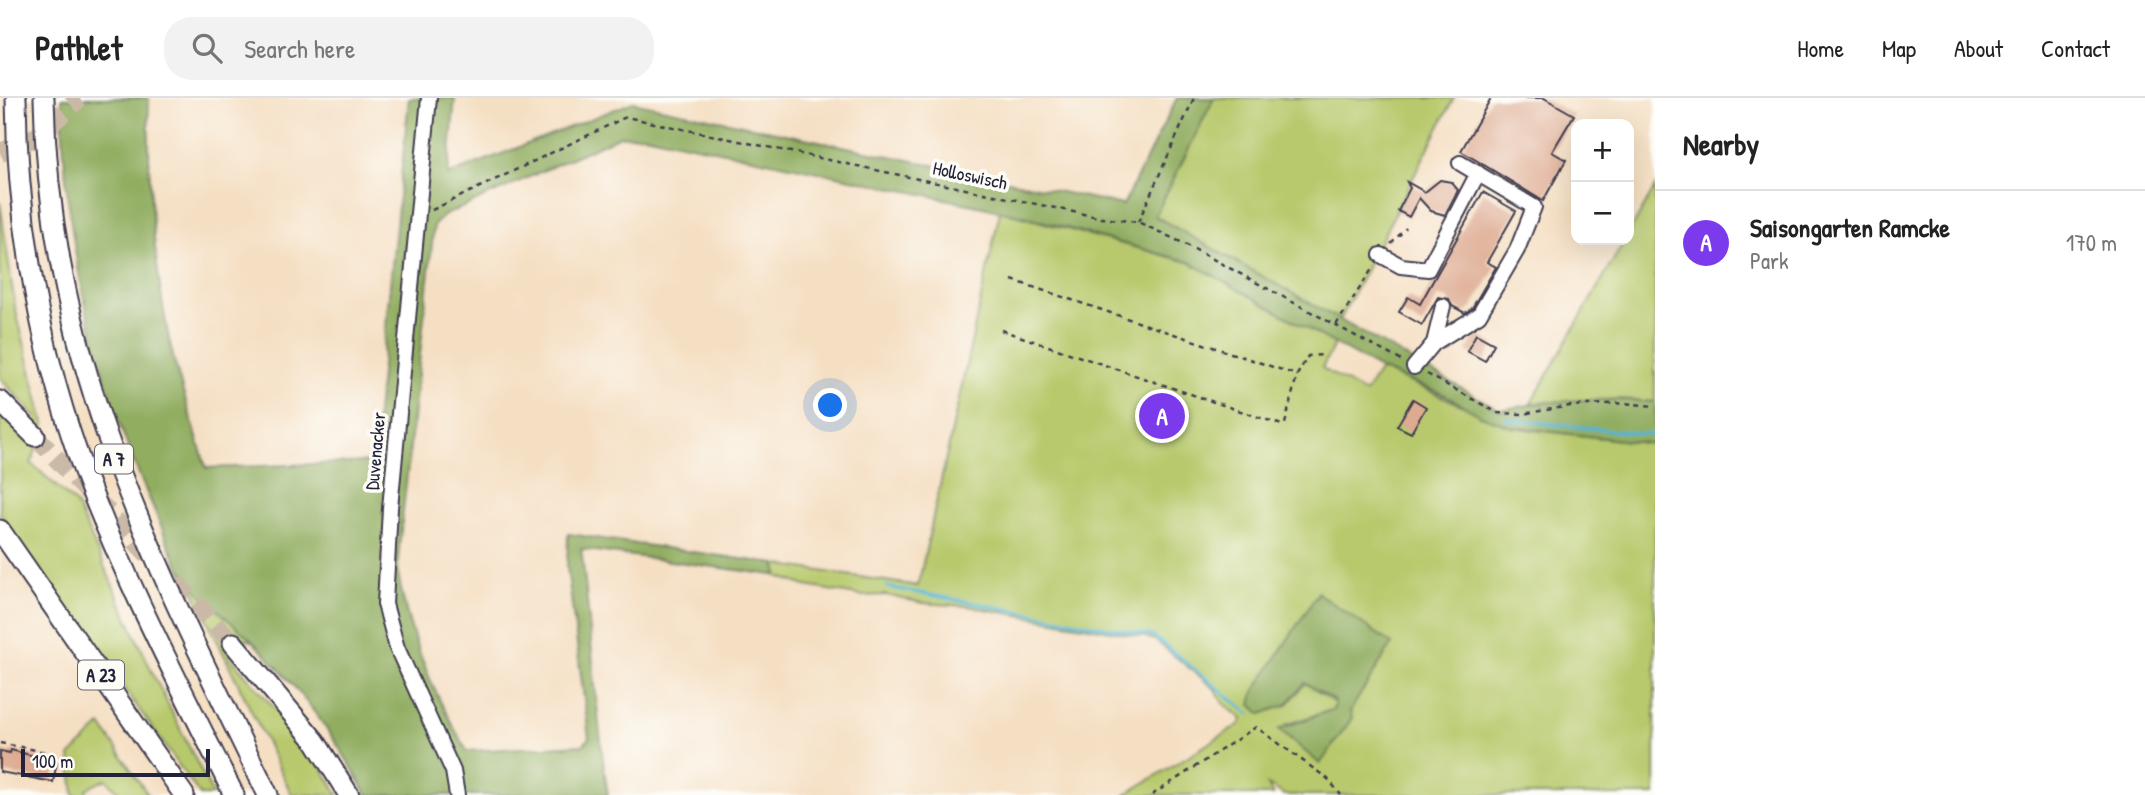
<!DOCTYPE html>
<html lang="en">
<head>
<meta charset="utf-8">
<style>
  :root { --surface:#fff; --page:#f2f2f2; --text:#222; --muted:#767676; --line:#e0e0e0; --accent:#7c3aed }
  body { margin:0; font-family:"Patrick Hand",sans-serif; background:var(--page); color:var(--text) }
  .controls { position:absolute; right:21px; top:21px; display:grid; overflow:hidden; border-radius:14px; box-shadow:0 7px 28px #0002 }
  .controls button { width:63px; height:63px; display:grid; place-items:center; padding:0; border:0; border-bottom:2px solid var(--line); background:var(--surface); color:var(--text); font:35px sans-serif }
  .scale { position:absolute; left:21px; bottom:18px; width:189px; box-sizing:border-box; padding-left:7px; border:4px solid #22223b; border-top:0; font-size:19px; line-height:24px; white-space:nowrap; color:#22223b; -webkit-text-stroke:5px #fdfcf7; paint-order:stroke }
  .you { position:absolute; left:831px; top:308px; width:24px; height:24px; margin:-18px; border:5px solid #fff; border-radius:50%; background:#1a73e8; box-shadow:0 0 0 10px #1a73e833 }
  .badge { display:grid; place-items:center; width:46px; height:46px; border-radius:50%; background:var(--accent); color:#fff; font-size:23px; font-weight:700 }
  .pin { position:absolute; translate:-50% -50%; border:4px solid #fff; box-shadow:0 2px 7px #0006 }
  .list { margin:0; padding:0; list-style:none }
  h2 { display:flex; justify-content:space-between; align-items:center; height:91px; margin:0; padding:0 28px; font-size:30px }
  h2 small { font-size:23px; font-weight:400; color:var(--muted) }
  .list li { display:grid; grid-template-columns:46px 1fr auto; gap:21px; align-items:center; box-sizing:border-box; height:105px; padding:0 28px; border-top:2px solid var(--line) }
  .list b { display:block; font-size:26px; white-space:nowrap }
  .list p { margin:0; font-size:23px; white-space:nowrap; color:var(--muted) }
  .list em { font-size:23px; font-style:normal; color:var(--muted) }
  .icon { flex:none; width:38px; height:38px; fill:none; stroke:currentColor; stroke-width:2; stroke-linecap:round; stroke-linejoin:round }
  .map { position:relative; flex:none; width:1655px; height:697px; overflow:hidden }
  header { display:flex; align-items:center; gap:42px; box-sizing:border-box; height:98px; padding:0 35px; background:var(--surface); border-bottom:2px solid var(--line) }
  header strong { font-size:33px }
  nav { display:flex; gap:38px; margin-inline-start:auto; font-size:24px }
  .search { width:490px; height:63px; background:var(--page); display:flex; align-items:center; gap:18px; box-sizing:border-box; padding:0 24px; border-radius:28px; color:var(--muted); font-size:26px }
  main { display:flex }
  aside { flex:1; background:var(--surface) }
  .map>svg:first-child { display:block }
  .green { fill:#b7c96c; stroke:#6c7654; stroke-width:2; fill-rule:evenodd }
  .forest { fill:#91ad60; stroke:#5a684e; stroke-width:2 }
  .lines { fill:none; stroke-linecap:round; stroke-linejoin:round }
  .stream { stroke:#53b4d2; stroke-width:3.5 }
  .building { fill:#deaa91 }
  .highway-tunnel { stroke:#cbb9a8; stroke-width:19; stroke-dasharray:19 10; stroke-linecap:butt }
  .minor-casing { stroke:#423e4f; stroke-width:18 }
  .highway-casing { stroke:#423e4f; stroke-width:23 }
  .path { stroke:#423e4f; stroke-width:2.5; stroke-dasharray:5 5; stroke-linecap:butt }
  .minor { stroke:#fff; stroke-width:14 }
  .highway { stroke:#fff; stroke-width:19 }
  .labels { text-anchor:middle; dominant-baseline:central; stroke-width:7; stroke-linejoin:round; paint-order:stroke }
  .shield { fill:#fdfcf7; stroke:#646373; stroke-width:2 }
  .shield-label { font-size:18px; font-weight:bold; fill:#22223b }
  .street-label { font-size:19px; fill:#22223b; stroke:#fdfcf7 }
</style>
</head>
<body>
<header>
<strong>Pathlet</strong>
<div class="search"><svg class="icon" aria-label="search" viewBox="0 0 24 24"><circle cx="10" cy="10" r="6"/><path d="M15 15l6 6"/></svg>Search here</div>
<nav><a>Home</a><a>Map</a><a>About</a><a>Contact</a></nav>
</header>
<main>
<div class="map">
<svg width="1655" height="697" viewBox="0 0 1655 697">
  <rect width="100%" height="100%" fill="#fdfcf7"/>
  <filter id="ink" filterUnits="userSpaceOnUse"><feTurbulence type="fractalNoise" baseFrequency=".0143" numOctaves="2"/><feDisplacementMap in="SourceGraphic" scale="14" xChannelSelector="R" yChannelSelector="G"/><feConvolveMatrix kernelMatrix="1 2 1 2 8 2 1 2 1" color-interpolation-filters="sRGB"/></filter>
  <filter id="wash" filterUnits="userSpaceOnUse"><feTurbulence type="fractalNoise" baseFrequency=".00686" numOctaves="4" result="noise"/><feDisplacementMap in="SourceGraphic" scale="28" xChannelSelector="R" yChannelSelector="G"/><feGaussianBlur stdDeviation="1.57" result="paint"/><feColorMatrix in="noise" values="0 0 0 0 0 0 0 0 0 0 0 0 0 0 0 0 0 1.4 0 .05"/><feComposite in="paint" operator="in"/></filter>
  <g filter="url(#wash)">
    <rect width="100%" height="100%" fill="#f5dfc3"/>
    <path class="green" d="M1214,0H1454L1339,224L1155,118Z
      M1655,89V304L1623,301L1531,305L1625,142H1629V135Z
      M0,104L15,209L45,328L31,365L76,406L153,576L213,697H200L0,415V316L27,342L38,332L37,320L0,280Z
      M1000,113L1189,164L1335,245L1322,270L1365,295L1380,271L1511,329L1655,346V697H1285L1268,687L1273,697H1125L1240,626L1242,621L1223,605L1215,591L1155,542L1146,539L967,508L923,505L885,497L862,498L806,488L773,477L778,475L775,466L918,488ZM1318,495L1350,613L1285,627L1334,611L1336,606L1305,585L1287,607L1264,613Z
      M188,482L252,543L238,541L229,550L230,559L307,647L339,697H292Z
      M101,627L148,697H121L106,681L86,691L87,697H74L70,658Z"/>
    <path class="forest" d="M62,0H149C147,81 153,161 169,241C178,284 194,327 206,370L372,364L409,0H455L448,77L633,4L1123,107L1177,0H1214L1155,118L1500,312C1550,301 1604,300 1655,304V346L1511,329L1481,318L1445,297L1380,271L1189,164L1020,117L644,37L620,38L445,117L434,127L397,469C406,533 434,597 467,653L583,647L589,640L567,469L568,436L775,466L778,475L773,477L581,451C592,533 595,615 608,697H367C337,640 296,586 250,541C230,522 205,504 188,482C173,462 164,434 154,411C95,282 63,141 62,0Z
      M1318,495L1392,546L1350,613L1352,620L1320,666L1279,631L1334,611L1335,603L1305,585L1286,607L1261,616L1251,607L1254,594Z"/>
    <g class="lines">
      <path class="stream" d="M1506,321L1655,337
        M887,489L1153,538L1250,616"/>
    </g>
    <g id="blocks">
      <path class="building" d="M1491,0H1544L1574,17L1552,54L1566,62L1543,103L1461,53Z
        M1440,82L1451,84L1458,92L1445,117L1431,113L1419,100L1409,119L1398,113L1410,90L1407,84L1425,94Z
        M1483,94L1516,113L1487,164L1496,169L1472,210L1465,215L1452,208L1449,201L1438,199L1422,227L1399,214L1408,199L1420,206Z
        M1476,236L1494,246L1485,263L1467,253Z
        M1413,301L1426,309L1411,335L1397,328Z
        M11,652L57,664L53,684L0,674V653L10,655Z"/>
    </g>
  </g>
  <g filter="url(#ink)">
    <use href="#blocks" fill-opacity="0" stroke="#423e4f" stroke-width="2"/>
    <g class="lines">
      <path class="highway-tunnel" d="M0,55L38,38L79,0
        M35,338L233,545"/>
      <defs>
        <path id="minor" d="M429,0L390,410L385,506L397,550L453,673L457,697
          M1381,157L1401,168L1428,171L1478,75
          M1434,245L1443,208
          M1414,269L1434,245L1479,217L1517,152L1534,109L1460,65"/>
        <path id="highway" d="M16,0C17,128 41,259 86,379C126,485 184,595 234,697
          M44,0C48,263 156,467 268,697
          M0,303L35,338
          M0,432L184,697
          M233,545L315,643L349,697"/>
      </defs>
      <use href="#minor" class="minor-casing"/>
      <use href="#highway" class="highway-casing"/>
      <path class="path" d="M432,112L626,19L1102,120L1138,124L1185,146L1402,263
        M1138,124L1194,0
        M1391,146L1406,130
        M1012,182L1297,277L1308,258L1324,257
        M1336,227L1374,168
        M1001,232L1282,327L1285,326L1297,277
        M1427,276L1498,315L1522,316L1570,308L1624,305L1655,308
        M0,645L46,654
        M1152,697L1256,629L1328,681L1341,697"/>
      <use href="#minor" class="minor"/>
      <use href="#highway" class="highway"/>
    </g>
  </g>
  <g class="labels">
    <g class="shield">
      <rect x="95" y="346.5" width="38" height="29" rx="5"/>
      <rect x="78" y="562.5" width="46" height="29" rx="5"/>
    </g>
    <g class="shield-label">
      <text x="114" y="361">A 7</text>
      <text x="101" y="577">A 23</text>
    </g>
    <g class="street-label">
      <text transform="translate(970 77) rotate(12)">Holloswisch</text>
      <text transform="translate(375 353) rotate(-85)">Duvenacker</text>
    </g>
  </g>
</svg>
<div class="controls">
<button>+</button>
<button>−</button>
</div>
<div class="scale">100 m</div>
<div class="you"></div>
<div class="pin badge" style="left:1162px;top:318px">A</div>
</div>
<aside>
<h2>Nearby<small></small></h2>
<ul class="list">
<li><span class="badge">A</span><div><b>Saisongarten Ramcke</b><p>Park</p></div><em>170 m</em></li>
</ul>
</aside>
</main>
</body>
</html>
